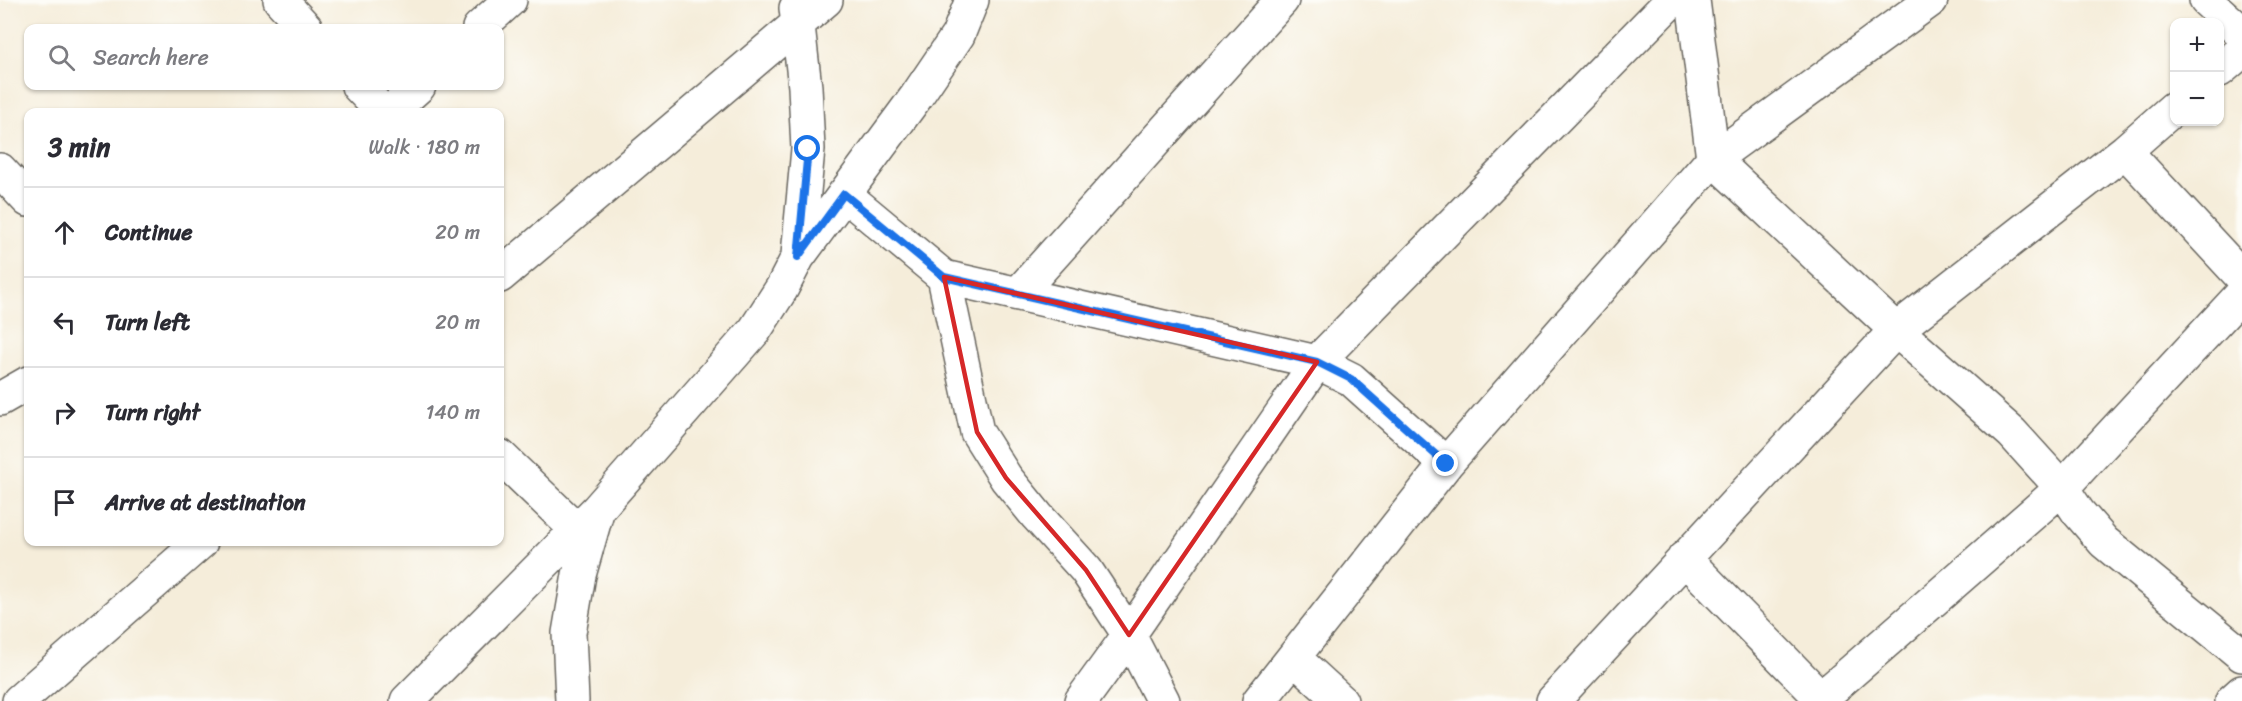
<!DOCTYPE html>
<html lang="en">
<head>
<meta charset="utf-8">
<style>
  :root { --surface:#fff; --page:#f7f7f7; --text:#2b2b33; --muted:#7c7c81; --line:#e1e1e2 }
  body { margin:0; font-family:Sriracha,sans-serif; background:var(--page); color:var(--text) }
  .controls { position:absolute; right:18px; top:18px; display:grid; overflow:hidden; border-radius:12px; box-shadow:0 2px 4px #0004 }
  .controls button { width:54px; height:54px; display:grid; place-items:center; padding:0; border:0; border-bottom:2px solid var(--line); background:var(--surface); color:var(--text); font:30px sans-serif }
  .stop { position:absolute; width:18px; height:18px; margin:-14px; border:4px solid #1a73e8; border-radius:50%; background:#fff }
  .stop.end { background:#1a73e8; border-color:#fff; box-shadow:0 2px 6px #0008 }
  .list { margin:0; padding:0; list-style:none }
  h2 { display:flex; justify-content:space-between; align-items:center; height:78px; margin:0; padding:0 24px; font-size:26px }
  h2 small { font-size:20px; font-weight:400; color:var(--muted) }
  .list li { display:grid; grid-template-columns:39px 1fr auto; gap:18px; align-items:center; box-sizing:border-box; height:90px; padding:0 24px; border-top:2px solid var(--line) }
  .list b { display:block; font-size:22px; white-space:nowrap }
  .list em { font-size:20px; font-style:normal; color:var(--muted) }
  .icon { flex:none; width:33px; height:33px; fill:none; stroke:currentColor; stroke-width:2; stroke-linecap:round; stroke-linejoin:round }
  .map { position:relative; flex:none; width:2242px; height:701px; overflow:hidden }
  .search { position:absolute; background:var(--surface); box-shadow:0 2px 4px #0004; left:24px; top:24px; width:480px; height:66px; display:flex; align-items:center; gap:15px; box-sizing:border-box; padding:0 21px; border-radius:12px; color:var(--muted); font-size:22px }
  .panel { position:absolute; background:var(--surface); box-shadow:0 2px 4px #0004; left:24px; top:108px; width:480px; height:438px; border-radius:12px }
  .map>svg:first-child { display:block }
  .lines { fill:none; stroke-linecap:round; stroke-linejoin:round }
  .minor-casing { stroke:#68655e; stroke-width:36 }
  .minor { stroke:#fff; stroke-width:33 }
  .route { stroke:#1a73e8; stroke-width:8 }
  .marked { fill:none; stroke:#d62828; stroke-width:4.5; stroke-linejoin:round }
</style>
</head>
<body>
<div class="map">
<svg width="2242" height="701" viewBox="0 0 2242 701">
  <rect width="100%" height="100%" fill="#fdfcf7"/>
  <filter id="ink" filterUnits="userSpaceOnUse"><feTurbulence type="fractalNoise" baseFrequency=".0167" numOctaves="2"/><feDisplacementMap in="SourceGraphic" scale="12" xChannelSelector="R" yChannelSelector="G"/><feConvolveMatrix kernelMatrix="1 2 1 2 8 2 1 2 1" color-interpolation-filters="sRGB"/></filter>
  <filter id="wash" filterUnits="userSpaceOnUse"><feTurbulence type="fractalNoise" baseFrequency=".008" numOctaves="4" result="noise"/><feDisplacementMap in="SourceGraphic" scale="24" xChannelSelector="R" yChannelSelector="G"/><feGaussianBlur stdDeviation="1.35" result="paint"/><feColorMatrix in="noise" values="0 0 0 0 0 0 0 0 0 0 0 0 0 0 0 0 0 1.4 0 .05"/><feComposite in="paint" operator="in"/></filter>
  <g filter="url(#wash)">
    <rect width="100%" height="100%" fill="#f5edda"/>
  </g>
  <g filter="url(#ink)">
    <g class="lines">
      <defs>
        <path id="minor" d="M280,0L306,28
          M1693,0L1713,159L1896,330L2012,433L2062,488L2078,512L2104,542L2242,655
          M2206,0L2242,33
          M796,8L805,87L808,149L798,255
          M479,28L510,0
          M2220,70L2242,51
          M358,86L383,112
          M390,112L419,86
          M2125,151L2242,277
          M0,170L28,200
          M844,194L944,277L1317,362L1351,379L1446,464
          M500,276L826,0
          M944,277L977,432L1006,478L1037,516L1086,570L1129,635L1163,701
          M1018,294L1282,0
          M0,399L28,383
          M500,456L577,530
          M1684,558L1824,701
          M1294,658L1341,701
          M19,701L201,542
          M407,701L597,510L755,330L782,288L798,257L916,97L958,35L972,0
          M572,701L569,633L579,575L597,512
          M1081,701L1129,635L1317,362L1672,0
          M1259,701L1446,464L1713,159L1931,0
          M1553,701L1896,330L2125,151L2174,108
          M1818,701L2062,488L2242,294
          M2232,701L2242,692"/>
      </defs>
      <use href="#minor" class="minor-casing"/>
      <use href="#minor" class="minor"/>
    </g>
  </g>
  <g class="lines" filter="url(#ink)">
    <path class="route" d="M808,149L798,257L844,194L944,277L1317,362L1351,379L1446,464"/>
  </g>
  <path class="marked" d="M944,277L1317,362L1129,635L1086,570L1006,478L977,432Z"/>
</svg>
<div class="controls">
<button>+</button>
<button>−</button>
</div>
<div class="stop" style="left:808px;top:149px"></div>
<div class="stop end" style="left:1446px;top:464px"></div>
<div class="search"><svg class="icon" aria-label="search" viewBox="0 0 24 24"><circle cx="10" cy="10" r="6"/><path d="M15 15l6 6"/></svg>Search here</div>
<section class="panel">
<h2>3 min<small>Walk · 180 m</small></h2>
<ul class="list">
<li><svg class="icon" aria-label="ahead" viewBox="0 0 24 24"><path d="M12 20V5M6 11l6-6 6 6"/></svg><div><b>Continue</b></div><em>20 m</em></li>
<li><svg class="icon" aria-label="left" viewBox="0 0 24 24"><path d="M17 20v-9H6M10 6l-5 5 5 5"/></svg><div><b>Turn left</b></div><em>20 m</em></li>
<li><svg class="icon" aria-label="right" viewBox="0 0 24 24"><path d="M7 20v-9h11M14 6l5 5-5 5"/></svg><div><b>Turn right</b></div><em>140 m</em></li>
<li><svg class="icon" aria-label="arrive" viewBox="0 0 24 24"><path d="M6 21V4h12l-3 4 3 4H6"/></svg><div><b>Arrive at destination</b></div></li>
</ul>
</section>
</div>
</body>
</html>
